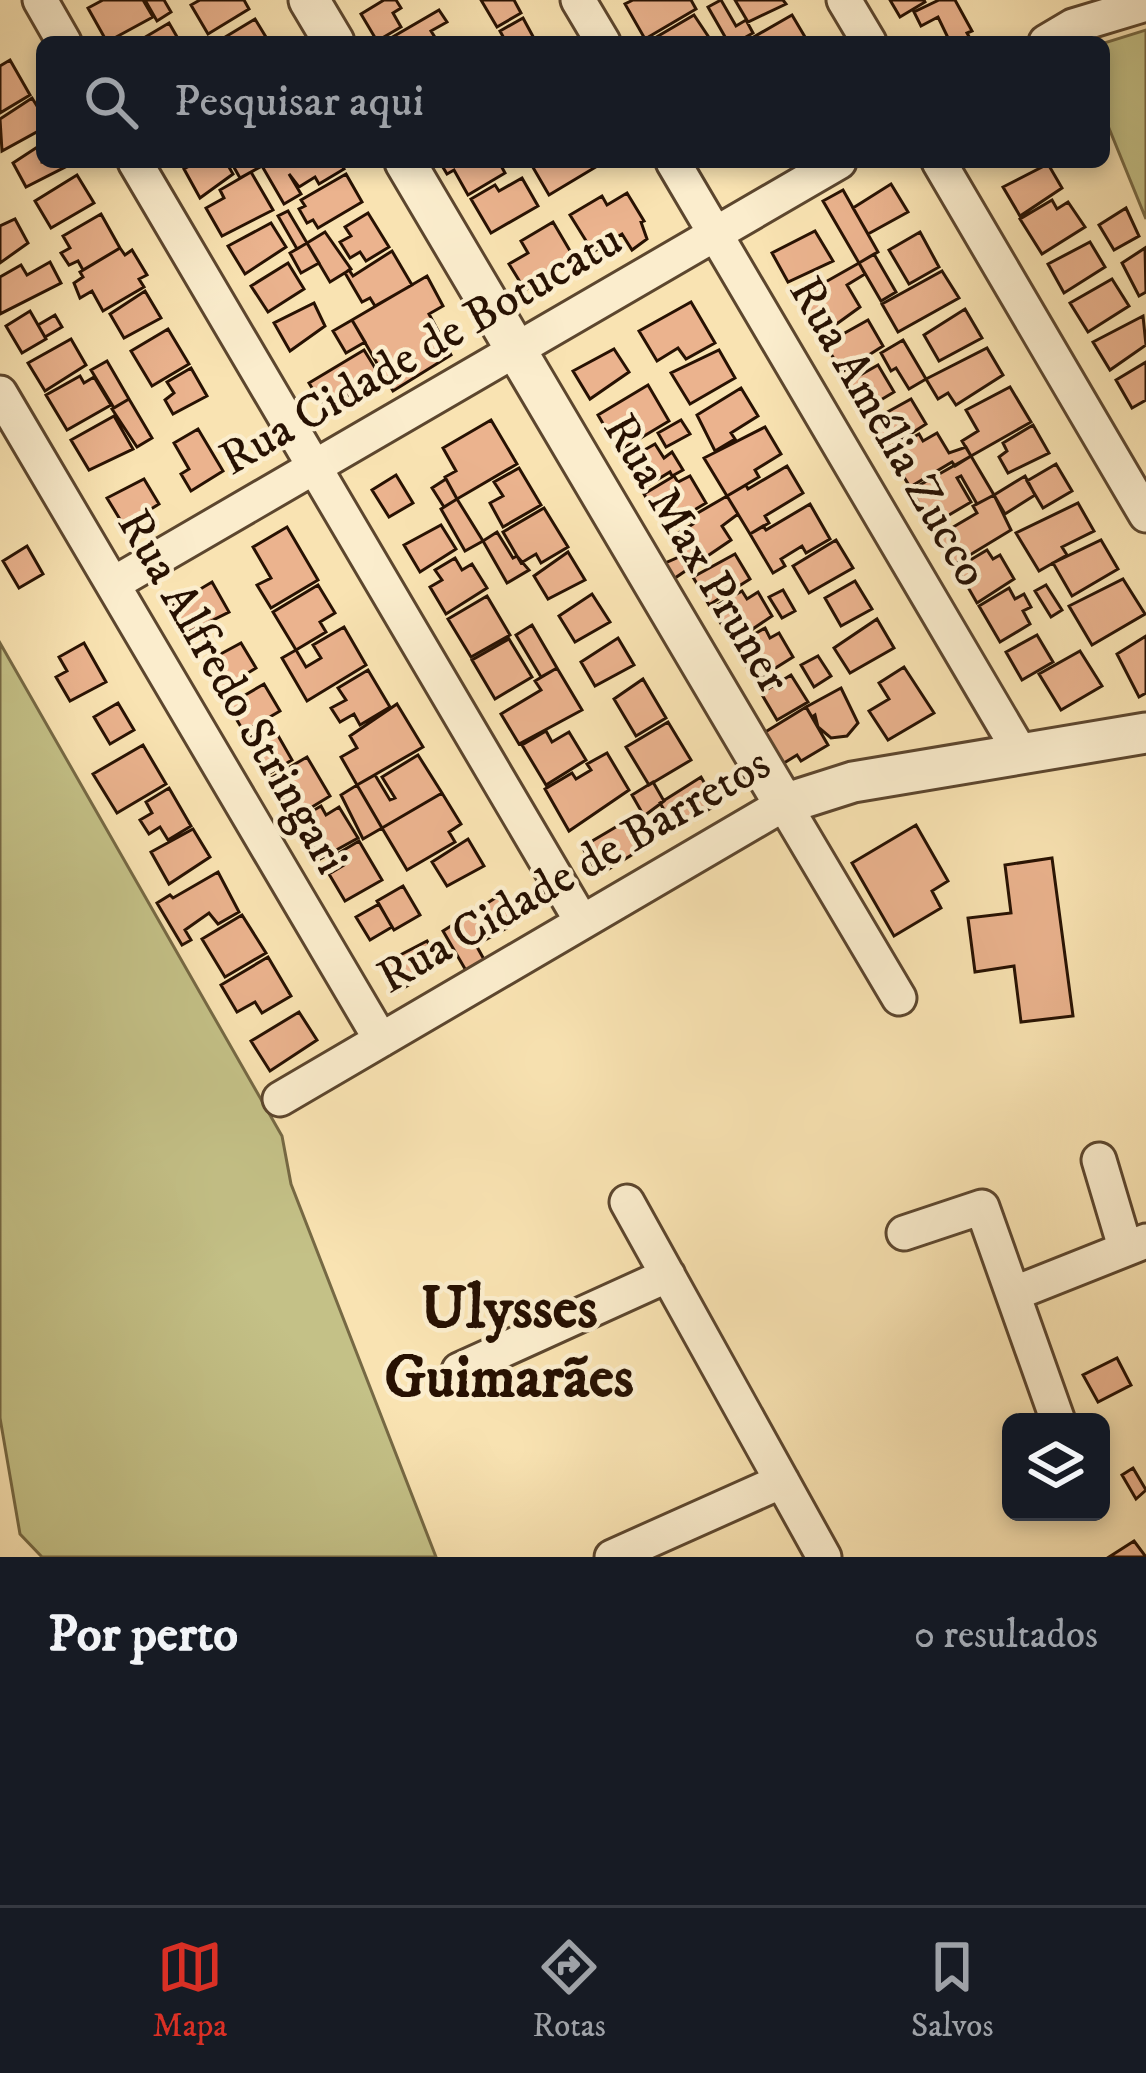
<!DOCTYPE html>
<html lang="pt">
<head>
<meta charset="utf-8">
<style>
  :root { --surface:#171b24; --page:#242831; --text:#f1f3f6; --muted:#9ea1a6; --line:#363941; --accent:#d93025 }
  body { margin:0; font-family:"IM FELL DW Pica",serif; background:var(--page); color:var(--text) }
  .controls { position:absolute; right:36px; bottom:36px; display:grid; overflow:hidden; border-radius:18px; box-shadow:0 6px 18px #0003 }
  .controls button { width:108px; height:108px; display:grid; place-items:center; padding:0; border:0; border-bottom:3px solid var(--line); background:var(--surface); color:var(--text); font:60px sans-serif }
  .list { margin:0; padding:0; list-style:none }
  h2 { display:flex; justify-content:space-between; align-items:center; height:156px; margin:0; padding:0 48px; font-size:51px }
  h2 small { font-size:39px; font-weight:400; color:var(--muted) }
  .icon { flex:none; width:66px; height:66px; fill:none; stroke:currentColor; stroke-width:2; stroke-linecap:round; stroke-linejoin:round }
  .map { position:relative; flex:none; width:1146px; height:1557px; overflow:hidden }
  .search { position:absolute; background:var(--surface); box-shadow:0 6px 18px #0003; left:36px; right:36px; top:36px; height:132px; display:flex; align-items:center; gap:30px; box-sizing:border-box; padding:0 42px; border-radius:18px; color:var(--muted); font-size:45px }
  .sheet { height:348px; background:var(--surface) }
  nav { display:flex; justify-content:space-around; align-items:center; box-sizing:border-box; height:168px; border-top:3px solid var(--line); background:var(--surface); font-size:33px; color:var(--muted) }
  nav a { display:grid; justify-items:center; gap:6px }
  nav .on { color:var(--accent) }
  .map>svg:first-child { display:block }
  .green { fill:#c4c187; stroke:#766944; stroke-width:3 }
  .building { fill:#ebb38e; stroke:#271102; stroke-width:3 }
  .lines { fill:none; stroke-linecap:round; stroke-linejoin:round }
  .minor-casing { stroke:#5c462e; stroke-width:39 }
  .tertiary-casing { stroke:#5c462e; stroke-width:45 }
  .minor { stroke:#fbedcd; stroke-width:33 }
  .tertiary { stroke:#fbedcd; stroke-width:39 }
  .labels { text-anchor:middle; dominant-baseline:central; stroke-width:9; stroke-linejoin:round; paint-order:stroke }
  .street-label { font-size:48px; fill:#271102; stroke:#fbedcd }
  .district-label { font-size:60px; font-weight:bold; fill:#271102; stroke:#fbedcd }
</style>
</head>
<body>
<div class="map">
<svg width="1146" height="1557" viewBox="0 0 1146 1557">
  <rect width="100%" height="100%" fill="#f9e3b2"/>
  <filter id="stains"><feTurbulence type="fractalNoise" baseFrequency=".00167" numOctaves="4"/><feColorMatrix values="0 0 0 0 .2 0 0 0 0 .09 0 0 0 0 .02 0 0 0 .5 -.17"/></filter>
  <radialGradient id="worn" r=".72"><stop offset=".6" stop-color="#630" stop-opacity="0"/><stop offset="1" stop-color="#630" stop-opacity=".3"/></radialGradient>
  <path class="green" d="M1146,30V219L1104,116V43Z
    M0,643L282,1136L291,1184L436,1557H42L20,1534L0,1418Z"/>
  <path class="building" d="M103,0H143L153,17L107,42L88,8Z
    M145,0H164L171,12L157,21Z
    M200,0H244L249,9L208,34L191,5Z
    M384,0H396L401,8L393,13L401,27L377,41L361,14Z
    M481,0H514L521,13L497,27Z
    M633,0H691L696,9L645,39L625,4Z
    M721,0L736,26L746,20L753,33L737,42H728L708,7Z
    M735,0H783L786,4L748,22Z
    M890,0H924L925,2L900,17Z
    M939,0H955L972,31L967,33L972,42H950L938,17L921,26L914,12Z
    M439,10L447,22L431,31L438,42H384Z
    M694,15L712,42H648Z
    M792,15L808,42H745Z
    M523,18L536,42H506L500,31Z
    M255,19L269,42H217Z
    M169,23L180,42H137Z
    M10,60L30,95L0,113V66Z
    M32,98L42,114V129L2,151L0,119Z
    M42,144V162L71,164L26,187L13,163Z
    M196,162H226L233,174L200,198L184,169Z
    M231,162H259L262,166L240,178Z
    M268,162H340L344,169L319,184L315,177L299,187L289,174L301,194L284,204L262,166Z
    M445,162H499L505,173L468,195L454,170L447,174L441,164Z
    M534,162H604L549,195L531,164Z
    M1048,164L1062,188L1020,216L1003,187Z
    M251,172L273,210L222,236L206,208L224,198L220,190Z
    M346,174L362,202L318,228L313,220L307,223L299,209L305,206L301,200Z
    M77,175L94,203L51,228L35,201Z
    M522,178L538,206L491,233L471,199L495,185L499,191Z
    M891,184L908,212L868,234L853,208Z
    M843,190L878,252L859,263L823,201Z
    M627,193L644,221L641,222L647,239L632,250L622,234L593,252L570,215L602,196L607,205Z
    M1052,200L1057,209L1068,202L1085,227L1042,254L1020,219Z
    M1126,208L1139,236L1114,250L1099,225Z
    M288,211L307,243L297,249L278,216Z
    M368,213L389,247L366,261L360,252L350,258L340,242L351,236L345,227Z
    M101,214L120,248L83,270L78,261L69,265L61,253L70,248L63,236Z
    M15,219L28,243L0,263V226Z
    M553,222L576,261L525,290L509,264L528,253L521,241Z
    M271,223L286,247L245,274L228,246Z
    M815,231L833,261L788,282L772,253Z
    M325,232L351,269L330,282L307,243Z
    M920,232L939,267L909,284L889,250Z
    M1090,242L1105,267L1064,293L1048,264Z
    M307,243L319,263L301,273L290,253Z
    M120,248L125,255L132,250L147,275L139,279L144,287L103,311L92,291L80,298L74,283L83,277L80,272Z
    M1145,248L1146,292L1139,296L1122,263Z
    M392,251L412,285L375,306L370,298L362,302L345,273L349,270L353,276Z
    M874,254L896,292L881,301L859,263Z
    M50,262L61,283L0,314V277L21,265L27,275Z
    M288,263L304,289L268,312L251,286Z
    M859,263L865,274L847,285L860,307L820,336L799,297Z
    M942,271L959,298L898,332L882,304Z
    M427,276L443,306L429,314L451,355L393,391L352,320Z
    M1112,279L1129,306L1088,332L1070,303Z
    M145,291L161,318L124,338L110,314Z
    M691,302L715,343L686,359L678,348L657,361L639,331Z
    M314,303L325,326L290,351L274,323Z
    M965,309L982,338L939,361L924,335Z
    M30,311L46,339L22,353L6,326Z
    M55,315L62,327L45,337L38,325Z
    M1143,316L1146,345L1110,370L1093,342Z
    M352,320L365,342L346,353L333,331Z
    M868,320L883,346L842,372L825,344Z
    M168,329L189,364L152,386L131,351Z
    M71,339L86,365L45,391L28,363Z
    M903,340L926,379L909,389L896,368L891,371L881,353Z
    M987,348L1003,375L956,405L948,393L938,399L926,379Z
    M614,349L629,372L590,399L573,371Z
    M364,350L380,376L325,409L309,383Z
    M719,350L735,378L690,404L671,373Z
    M107,361L129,399L114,408L91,370Z
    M1146,362V400L1132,408L1116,380Z
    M878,365L894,392L864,410L848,382Z
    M191,368L207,396L173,414L165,400L174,393L167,382Z
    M80,376L84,383L94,377L111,405L67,430L46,395Z
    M648,385L669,421L619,451L598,415Z
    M1010,387L1031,422L971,456L962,441L978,431L966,410Z
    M741,388L758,416L731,433L735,439L715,451L697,415Z
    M129,399L152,438L137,447L112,409Z
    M911,399L926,424L887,449L871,421Z
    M114,416L133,449L89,470L71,440Z
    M491,420L517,464L457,499L445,477L456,471L443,448Z
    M681,420L690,434L666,447L658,433Z
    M1033,425L1049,453L1008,473L999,457L1007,451L1003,443Z
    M765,427L781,454L755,470L759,477L727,496L704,458Z
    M198,429L223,471L191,491L181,474L189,469L174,443Z
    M937,433L949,453L966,447L971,456L955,466L952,462L910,487L888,451L919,434L923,441Z
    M655,444L664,458L672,452L683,470L672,476L670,472L642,489L625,461Z
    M971,456L994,495L977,504L961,476L957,478L971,502L932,525L911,490Z
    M1056,464L1072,491L1043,508L1027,481Z
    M787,466L803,493L765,516L769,523L750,534L727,496L746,485L748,489Z
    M519,468L541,505L503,527L490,503L503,496L494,482Z
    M396,475L413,503L389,517L372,490Z
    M674,476L678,482L690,476L706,503L664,528L644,494Z
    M1025,476L1035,495L1005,514L994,495Z
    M144,479L159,504L124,526L107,498Z
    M446,479L457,499L444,507L432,488Z
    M994,495L1011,530L955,564L938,536L977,513L973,506Z
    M727,496L738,514L722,526L731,540L672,580L663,564L681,556L670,538L693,524L689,518Z
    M457,499L483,541L465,551L441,509Z
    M1078,503L1094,531L1062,547L1067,555L1039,571L1016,533Z
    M810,504L830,539L806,553L802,546L781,559L785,566L773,573L750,534L763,526L766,530Z
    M544,508L568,547L541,563L536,554L521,563L503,532Z
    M441,525L456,549L420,572L404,545Z
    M287,527L318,580L271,608L257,585L271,578L253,547Z
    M497,532L513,558L517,556L529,570L507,583L483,541Z
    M836,540L853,568L809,593L793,566Z
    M1101,540L1118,569L1072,596L1053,563Z
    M27,546L43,574L19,588L3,561Z
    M987,550L993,559L1000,555L1014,579L977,603L957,568Z
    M568,552L585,580L548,599L534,576Z
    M735,554L750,579L709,605L693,577Z
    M455,558L462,570L472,564L487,588L446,614L430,587L442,580L435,570Z
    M1123,579L1145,614L1092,645L1069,606Z
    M855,581L872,609L841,626L825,598Z
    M212,582L229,612L187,633L172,606Z
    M318,585L335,613L320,622L326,632L296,650L273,612Z
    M1046,585L1062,610L1051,617L1035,591Z
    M1009,588L1015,599L1024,594L1031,607L1023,611L1030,624L1000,642L979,606Z
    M783,590L795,611L782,618L769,597Z
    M742,591L747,599L758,592L772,616L732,643L712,608Z
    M592,594L610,622L575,642L559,616Z
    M487,596L510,635L471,657L448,619Z
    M877,619L894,648L850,673L834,648Z
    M532,625L557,668L541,677L516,635Z
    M344,627L366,665L307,701L282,658L296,650L306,667L321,658L313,645Z
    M765,628L770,638L779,633L793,657L755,681L734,646Z
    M1037,635L1053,662L1022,680L1006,652Z
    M1146,636V693L1139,697L1117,654Z
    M618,638L634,665L595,686L581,662Z
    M509,639L532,677L495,699L472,660Z
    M84,643L106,682L70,701L56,677L67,671L59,657Z
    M241,643L256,668L220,690L204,663Z
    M1080,651L1102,686L1061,710L1039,674Z
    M818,656L831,676L814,687L801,665Z
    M904,667L934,713L888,740L869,711L889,699L879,683Z
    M557,668L582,710L519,744L501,714L541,690L535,681Z
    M368,670L390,707L360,725L354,714L340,722L331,708L346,700L338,688Z
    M791,675L808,702L777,720L761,693Z
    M643,679L666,718L636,736L614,699Z
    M264,684L280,711L244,732L228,705Z
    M841,688L858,723L847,736L831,738L818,727L815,715L812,717L806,707Z
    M118,703L134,730L110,744L94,717Z
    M397,704L423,747L357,785L341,757L357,748L350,736Z
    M806,707L828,745L801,761L797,755L784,763L779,756L776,758L762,734Z
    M668,722L691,760L649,785L626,747Z
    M272,725L292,760L268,774L251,737Z
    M546,731L552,742L569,732L586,760L546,785L522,745Z
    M143,745L166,784L117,813L93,774Z
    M607,753L629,790L569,831L545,789L572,773L576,779L591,770L587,764Z
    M418,755L442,793L382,828L357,785L375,775L390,800L395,798L382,777Z
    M307,757L330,796L294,818L271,778Z
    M701,777L717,805L675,828L660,803Z
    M653,782L664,801L644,816L632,795Z
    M357,785L382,828L363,839L341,795Z
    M169,788L191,826L168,840L160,827L149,834L140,820L152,813L146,802Z
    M442,793L461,824L449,832L455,842L407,870L382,828Z
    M321,806L326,815L339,807L358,838L320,859L297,820Z
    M626,821L643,848L599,875L582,847Z
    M916,825L948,881L932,891L941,908L894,936L852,863Z
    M193,829L210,857L169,884L151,852Z
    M468,839L484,866L447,886L432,862Z
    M359,841L382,880L345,901L329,874L344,865L337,854Z
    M1052,858L1073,1016L1021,1022L1014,966L975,972L968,918L1011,913L1005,865Z
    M218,872L239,912L218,924L209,913L185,930L191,940L182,945L157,903L170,895L173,898Z
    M403,886L420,915L394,930L377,901Z
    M500,895L516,923L476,945L486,963L468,974L443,931Z
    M379,904L392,927L370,940L356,917Z
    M242,915L266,953L225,977L202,939Z
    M427,941L440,964L398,992L381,965Z
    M268,957L291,996L262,1013L255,1002L237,1012L221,985Z
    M299,1012L317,1040L270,1071L251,1041Z
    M1117,1358L1131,1385L1098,1402L1083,1375Z
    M1133,1468L1146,1490L1136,1499L1122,1475Z
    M1134,1541L1146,1557H1109Z"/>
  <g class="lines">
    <defs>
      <path id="minor" d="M40,0L64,42
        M578,0L603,42
        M844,0L869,42
        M1046,42L1073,26L1146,4
        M135,162L582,922
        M673,162L1020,752
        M939,162L1146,515
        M0,393L381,1040
        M113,584L839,162
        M280,1099L784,804L899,998
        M1099,1160L1125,1247
        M627,1202L824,1557
        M904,1233L982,1207L1058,1421
        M1013,1294L1146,1241
        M459,1370L668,1275
        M612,1557L782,1481"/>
      <path id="tertiary" d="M309,0L334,42
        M405,162L784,804L853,782L1146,733"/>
    </defs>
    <use href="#minor" class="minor-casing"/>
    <use href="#tertiary" class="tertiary-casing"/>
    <use href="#minor" class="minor"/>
    <use href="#tertiary" class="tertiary"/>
  </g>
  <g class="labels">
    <g class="street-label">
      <text transform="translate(421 350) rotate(-30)">Rua Cidade de Botucatu</text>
      <text transform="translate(888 432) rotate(60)">Rua Amélia Zucco</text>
      <text transform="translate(696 554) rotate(59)">Rua Max Pruner</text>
      <text transform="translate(232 692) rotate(60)">Rua Alfredo Stringari</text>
      <text transform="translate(574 871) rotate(-30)">Rua Cidade de Barretos</text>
    </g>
    <g class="district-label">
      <text x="509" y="1309">Ulysses<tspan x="509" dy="69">Guimarães</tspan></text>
    </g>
  </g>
  <rect width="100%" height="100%" filter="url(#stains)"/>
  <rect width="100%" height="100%" fill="url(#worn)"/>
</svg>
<div class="controls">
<button><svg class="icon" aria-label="layers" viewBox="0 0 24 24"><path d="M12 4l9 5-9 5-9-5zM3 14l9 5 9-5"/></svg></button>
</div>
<div class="search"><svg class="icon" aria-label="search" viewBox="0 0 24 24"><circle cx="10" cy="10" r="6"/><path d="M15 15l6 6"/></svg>Pesquisar aqui</div>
</div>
<section class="sheet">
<h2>Por perto<small>0 resultados</small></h2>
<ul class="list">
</ul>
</section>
<nav>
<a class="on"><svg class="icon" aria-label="map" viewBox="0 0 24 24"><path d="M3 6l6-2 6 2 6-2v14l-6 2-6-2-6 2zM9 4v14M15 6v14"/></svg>Mapa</a>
<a><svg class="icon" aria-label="directions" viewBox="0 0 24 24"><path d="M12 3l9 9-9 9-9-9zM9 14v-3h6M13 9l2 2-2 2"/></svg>Rotas</a>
<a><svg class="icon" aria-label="saved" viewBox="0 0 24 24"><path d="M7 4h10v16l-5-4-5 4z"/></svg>Salvos</a>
</nav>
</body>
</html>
